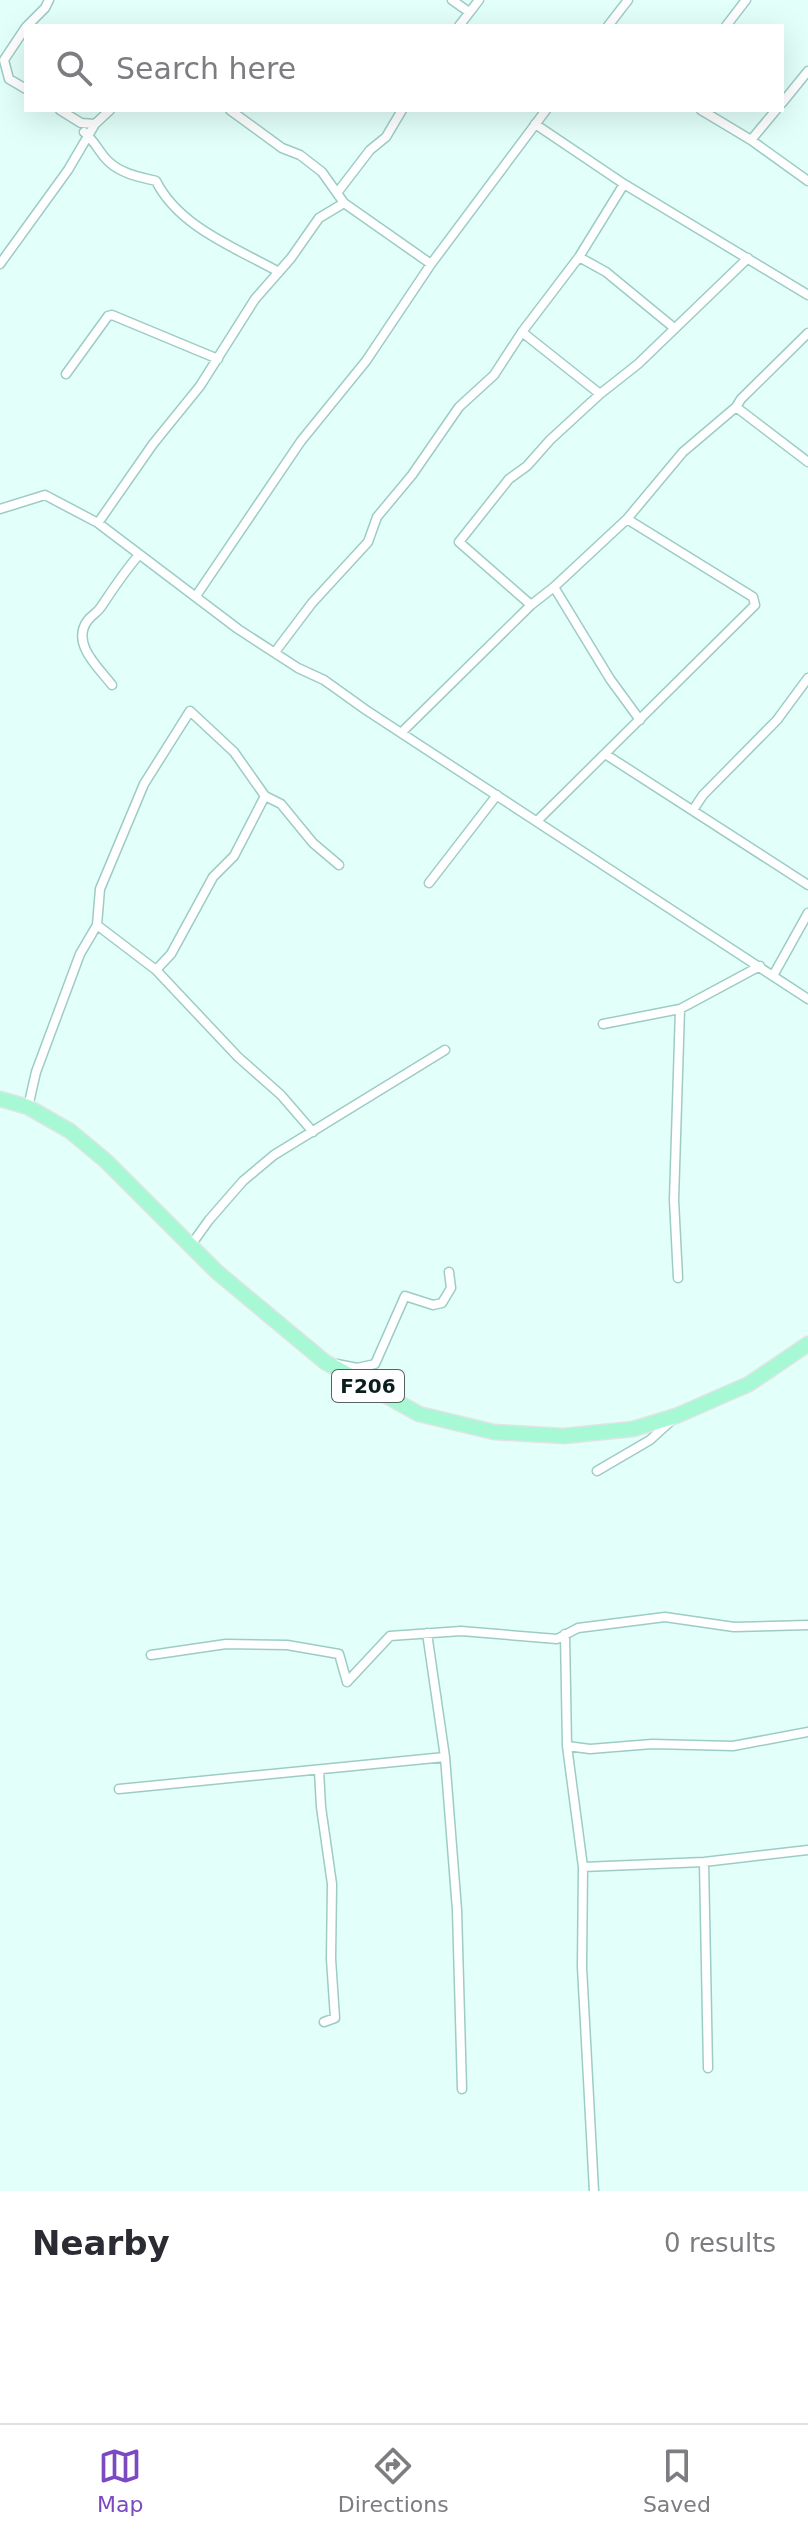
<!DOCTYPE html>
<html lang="en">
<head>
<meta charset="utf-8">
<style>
  :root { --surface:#fff; --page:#f2f2f3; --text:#2b2b33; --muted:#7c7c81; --line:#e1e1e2; --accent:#7b4ac2 }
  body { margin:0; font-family:"DejaVu Sans",sans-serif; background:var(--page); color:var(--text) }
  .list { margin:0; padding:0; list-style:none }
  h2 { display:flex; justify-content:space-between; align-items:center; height:104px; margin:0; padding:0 32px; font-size:34px }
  h2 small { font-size:26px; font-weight:400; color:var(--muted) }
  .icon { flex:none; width:44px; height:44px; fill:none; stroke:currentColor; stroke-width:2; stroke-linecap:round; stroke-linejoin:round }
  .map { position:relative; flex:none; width:808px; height:2191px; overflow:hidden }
  .search { position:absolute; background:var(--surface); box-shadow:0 8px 32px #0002; left:24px; right:24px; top:24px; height:88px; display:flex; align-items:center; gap:20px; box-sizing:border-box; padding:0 28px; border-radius:0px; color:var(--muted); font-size:30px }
  .sheet { height:232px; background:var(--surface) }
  nav { display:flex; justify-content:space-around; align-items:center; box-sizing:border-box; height:112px; border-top:2px solid var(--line); background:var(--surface); font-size:22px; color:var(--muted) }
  nav a { display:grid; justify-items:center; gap:4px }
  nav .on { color:var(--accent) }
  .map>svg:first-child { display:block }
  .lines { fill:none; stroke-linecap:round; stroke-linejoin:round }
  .street-casing { stroke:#9dccc5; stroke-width:11 }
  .primary-casing { stroke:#e2e4e4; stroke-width:17 }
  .street { stroke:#fff; stroke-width:8 }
  .primary { stroke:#a7f8d4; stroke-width:14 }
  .labels { text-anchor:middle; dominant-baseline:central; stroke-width:6; stroke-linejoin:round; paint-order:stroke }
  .shield { fill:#fff; stroke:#556260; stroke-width:2 }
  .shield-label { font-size:20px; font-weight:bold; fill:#0c1e1c }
</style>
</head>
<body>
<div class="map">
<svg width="808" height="2191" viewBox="0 0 808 2191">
  <rect width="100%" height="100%" fill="#e2fffa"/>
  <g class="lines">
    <defs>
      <path id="street" d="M452,0L469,12
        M27,26L45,8L49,0
        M459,26L479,0
        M608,26L628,0
        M726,26L746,0
        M26,27L4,60L9,79L26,89
        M782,103L808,71
        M60,110L81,123L95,124
        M230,110L282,148L300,155L322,172L344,203L431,264
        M701,110L751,140L808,181
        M535,124L624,184L808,295
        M84,132C96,142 99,153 109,162C122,174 140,177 156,181C179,227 236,248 279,272
        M751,140L776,110
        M337,193L370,150L386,137L402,110
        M579,257L606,272L673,327
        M0,264L68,170L95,124L110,110
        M522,332L600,394
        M66,374L108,316L112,315L218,359
        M736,407L808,462
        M0,509L45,495L98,523L238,629L298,668L324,680L366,710L808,999
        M98,523L153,444L200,386L255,299L291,258L319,218L344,203
        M554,587L610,679L640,720
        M196,596L301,441L366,361L431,264L546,110
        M531,605L459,542L509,479L527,466L550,440L600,394L638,364L748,258
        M275,652L312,603L368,542L377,517L412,475L459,407L494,375L522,332L579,257L624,184
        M112,685C99,668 70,643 88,620C92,615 97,613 101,607C113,589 124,572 138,556
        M402,732L531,605L554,587L627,519L683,452L736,407L741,399L808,333
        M605,754L808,885
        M693,810L703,795L777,720L808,678
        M538,820L755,605L753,597L627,519
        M429,883L497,795
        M97,925L156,970L238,1057L281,1095L313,1132
        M156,970L171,954L213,877L234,856L265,796
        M774,974L808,913
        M603,1024L680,1009L760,966
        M28,1107L36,1072L80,954L97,925L100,889L144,784L190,711L234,752L265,796L281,804L313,843L339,865
        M191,1245L209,1220L243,1181L274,1155L445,1050
        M678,1278L674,1200L680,1009
        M337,1364L357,1368L375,1364L405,1296L433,1305L442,1303L451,1288L449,1272
        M597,1471L650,1440L672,1420
        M427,1633L445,1757L457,1910L462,2089
        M565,1634L567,1746L583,1867L582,1967L594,2191
        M151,1655L226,1644L287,1645L339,1654L347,1682
        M347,1682L390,1636L461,1631L557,1639L578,1628L665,1617L734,1627L808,1625
        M567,1746L590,1749L652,1744L733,1746L808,1732
        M319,1770L321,1807L332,1884L331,1959L335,2018L324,2022
        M119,1789L445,1757
        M704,1862L708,2068
        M583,1867L704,1862L808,1850"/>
      <path id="primary" d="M0,1099L28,1107L70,1131L106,1161L217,1272L325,1362L419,1414L494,1432L564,1436L633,1429L676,1416L749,1384L808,1344"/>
    </defs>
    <use href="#street" class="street-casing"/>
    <use href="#primary" class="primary-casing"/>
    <use href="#street" class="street"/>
    <use href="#primary" class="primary"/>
  </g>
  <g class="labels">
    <rect class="shield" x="332" y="1370" width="72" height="32" rx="6"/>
    <g class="shield-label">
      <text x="368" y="1386">F206</text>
    </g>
  </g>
</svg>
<div class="search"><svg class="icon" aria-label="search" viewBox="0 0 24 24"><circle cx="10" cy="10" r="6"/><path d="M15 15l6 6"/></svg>Search here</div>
</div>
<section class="sheet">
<h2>Nearby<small>0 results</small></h2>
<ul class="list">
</ul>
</section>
<nav>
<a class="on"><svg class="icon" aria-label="map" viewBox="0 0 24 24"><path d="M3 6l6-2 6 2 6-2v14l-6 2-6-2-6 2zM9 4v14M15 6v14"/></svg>Map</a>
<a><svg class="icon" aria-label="directions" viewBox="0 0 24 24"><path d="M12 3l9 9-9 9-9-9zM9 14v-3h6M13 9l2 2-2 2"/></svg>Directions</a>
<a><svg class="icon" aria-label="saved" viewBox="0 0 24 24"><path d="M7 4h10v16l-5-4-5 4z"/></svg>Saved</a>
</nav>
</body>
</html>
